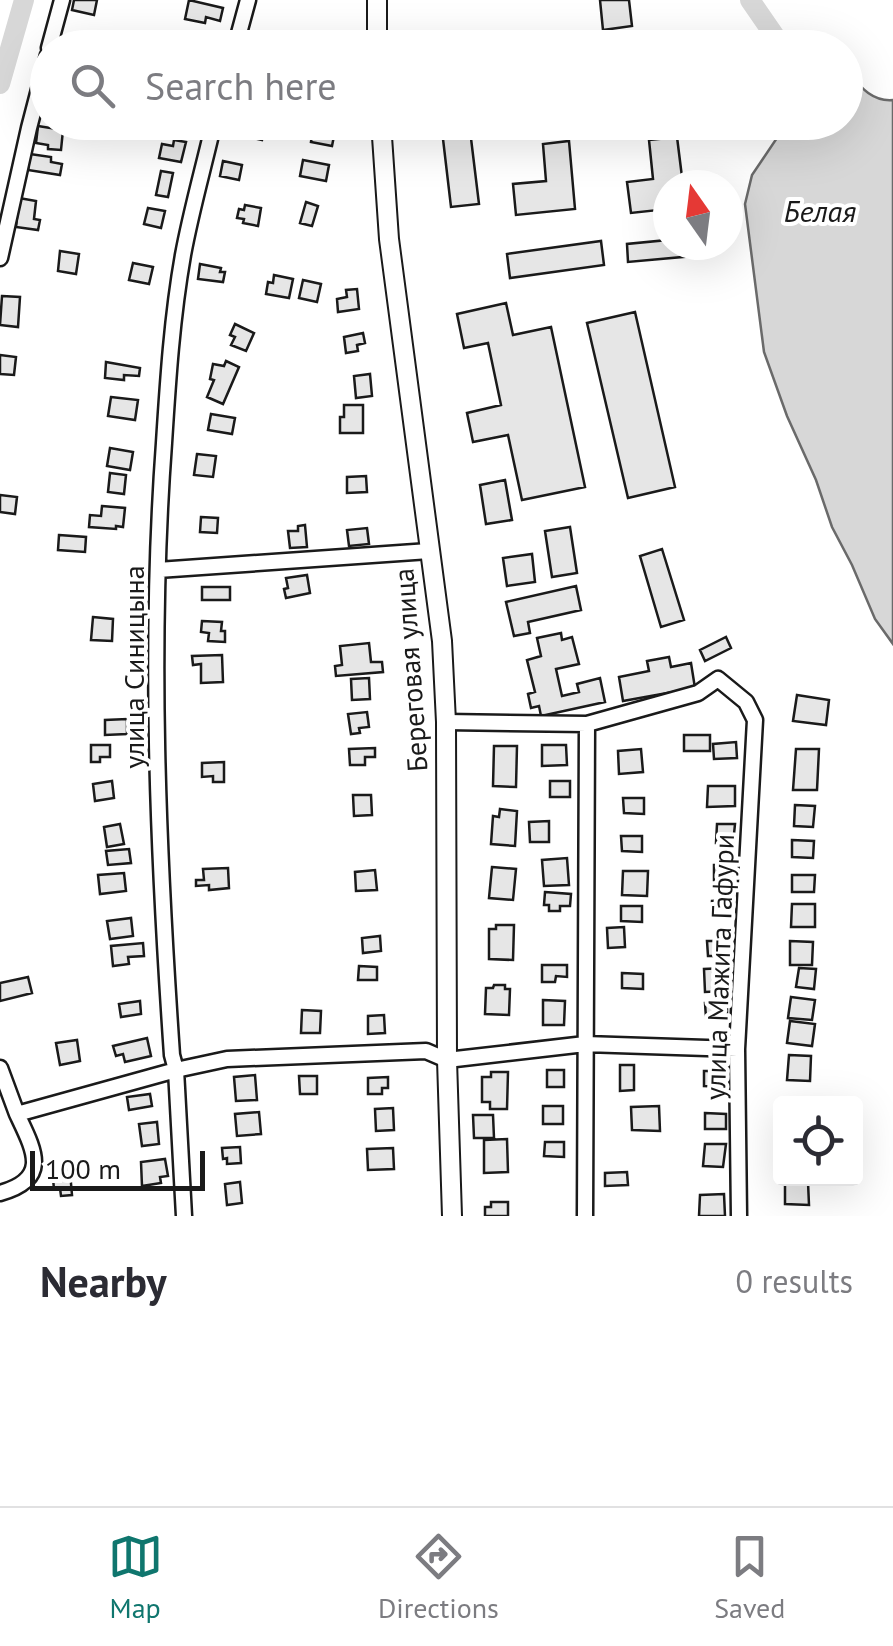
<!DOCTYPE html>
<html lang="en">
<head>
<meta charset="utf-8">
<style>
  :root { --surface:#fff; --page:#f2f2f3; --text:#2b2b33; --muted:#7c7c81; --line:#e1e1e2; --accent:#0f766e }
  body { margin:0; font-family:"PT Sans",sans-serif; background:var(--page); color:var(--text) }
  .controls { position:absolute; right:30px; bottom:30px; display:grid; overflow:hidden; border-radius:10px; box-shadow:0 10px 40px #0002 }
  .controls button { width:90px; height:90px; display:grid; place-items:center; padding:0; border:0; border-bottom:2px solid var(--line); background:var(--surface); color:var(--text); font:50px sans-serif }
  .compass { position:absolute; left:653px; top:170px; width:90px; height:90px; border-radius:50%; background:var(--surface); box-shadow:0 10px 40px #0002; rotate:346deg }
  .scale { position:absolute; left:30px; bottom:25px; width:175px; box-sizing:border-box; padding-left:10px; border:5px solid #1a1a1a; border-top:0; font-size:28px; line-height:35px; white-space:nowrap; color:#1a1a1a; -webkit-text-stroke:8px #fff; paint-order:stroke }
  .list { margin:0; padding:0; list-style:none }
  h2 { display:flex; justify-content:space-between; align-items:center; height:130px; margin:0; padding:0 40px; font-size:42px }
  h2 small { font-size:32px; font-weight:400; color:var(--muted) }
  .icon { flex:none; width:55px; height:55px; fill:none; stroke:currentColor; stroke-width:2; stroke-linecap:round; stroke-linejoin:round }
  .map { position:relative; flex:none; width:893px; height:1216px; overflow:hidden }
  .search { position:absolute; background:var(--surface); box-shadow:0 10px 40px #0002; left:30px; right:30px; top:30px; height:110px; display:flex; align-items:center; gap:25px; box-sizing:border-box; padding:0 35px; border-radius:55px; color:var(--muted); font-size:38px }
  .sheet { height:290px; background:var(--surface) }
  nav { display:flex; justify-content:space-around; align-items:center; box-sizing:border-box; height:140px; border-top:2px solid var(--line); background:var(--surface); font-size:28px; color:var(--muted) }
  nav a { display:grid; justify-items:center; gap:5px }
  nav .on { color:var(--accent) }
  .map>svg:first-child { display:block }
  .water { fill:#d7d7d7; stroke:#6a6a6a; stroke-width:2.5 }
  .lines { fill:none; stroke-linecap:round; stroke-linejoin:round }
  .river { stroke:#d7d7d7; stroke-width:20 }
  .building { fill:#e6e6e6; stroke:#1a1a1a; stroke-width:2.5 }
  .minor-casing { stroke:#1a1a1a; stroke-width:19 }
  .major-casing { stroke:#1a1a1a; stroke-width:22 }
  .minor { stroke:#fff; stroke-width:14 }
  .major { stroke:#fff; stroke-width:18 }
  .labels { text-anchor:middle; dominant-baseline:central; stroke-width:8; stroke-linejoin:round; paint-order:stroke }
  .street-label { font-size:28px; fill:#1a1a1a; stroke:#fff }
  .water-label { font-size:30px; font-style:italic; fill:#1a1a1a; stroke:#fff }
</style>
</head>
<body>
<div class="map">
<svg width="893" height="1216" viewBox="0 0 893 1216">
  <rect width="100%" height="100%" fill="#fff"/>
  <path class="water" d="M846,70C859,85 871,102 893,100V644L875,619L852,565L832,527L816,480L787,416L764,352L745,204L752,175L779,135L784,123L846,122Z"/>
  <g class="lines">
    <path class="river" d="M750,0L783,48
      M0,84L24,0"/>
  </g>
  <path class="building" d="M74,0H97L94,15L72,10Z
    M189,0L223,8L220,21L206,17L205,23L185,19Z
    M600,0H629L632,26L603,30Z
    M243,122L266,125L262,140L240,135Z
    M441,122H469L479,204L451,207Z
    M38,126L63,130L61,150L48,149V145L36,143Z
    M313,127L335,131L332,146L311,142Z
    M677,137L683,185H668V209L631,213L627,182L653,179L649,140Z
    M174,140L186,142L181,162L159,158L162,144L173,146Z
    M569,141L575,209L516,215L513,184L546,181L543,144Z
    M30,154L51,157V162L62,164L60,175L28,170Z
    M303,160L329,165L326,181L300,176Z
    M223,161L242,165L239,180L220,176Z
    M161,171L173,173L168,197L156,195Z
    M19,198L36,201L34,219L40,220L38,230L16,227Z
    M306,202L318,206L312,226L300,223Z
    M245,205L261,208L258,226L243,223L244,219L237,218L239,209L244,210Z
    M148,208L165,211L161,228L144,224Z
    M668,240V245H692L693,256L628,262L627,244Z
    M601,241L604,265L510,278L507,254Z
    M60,251L79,254L76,274L58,271Z
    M133,263L153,267L149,284L129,280Z
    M200,264L221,268L220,272H225L223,282L198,279Z
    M274,275L293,279L289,298L266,294L268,282L273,283Z
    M303,280L321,284L317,302L299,298Z
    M357,289L359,309L338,312L337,299L347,297L346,290Z
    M2,296L20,297L18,327L0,325Z
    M506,303L513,335L551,327L585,487L522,500L508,435L473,442L467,413L501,405L488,343L464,348L457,314Z
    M635,312L675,487L628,498L587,323Z
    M235,324L254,333L246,351L231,345L235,337L230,335Z
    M363,333L365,343L357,345L358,351L346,353L344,337Z
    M0,355L16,357L14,375L0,374Z
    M226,361L239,367L223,404L207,397L214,380L210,379L213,364L224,366Z
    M106,362L140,368L139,376L124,375V380L105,378Z
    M370,374L372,396L356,398L354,376Z
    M111,397L138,400L135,420L108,416Z
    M344,405H363V433H340V417H344Z
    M211,414L235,418L232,434L208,430Z
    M110,448L133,452L130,470L107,466Z
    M197,454L216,456L213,477L194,475Z
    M110,473L126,475L124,494L108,492Z
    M366,476L367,492L347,493V477Z
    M505,480L512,520L486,524L480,485Z
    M0,495L17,497L15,514L0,512Z
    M102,506L125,508L123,527L116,526V529L89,527L90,515L101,516Z
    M201,517L218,518L217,533L200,532Z
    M305,525L307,547L290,548L288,531H298V526Z
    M570,527L577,573L552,577L545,531Z
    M367,528L369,544L349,546L347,530Z
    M59,535L86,537L85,552L58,550Z
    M662,549L684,620L661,627L640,556Z
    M532,554L535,582L507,586L503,558Z
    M307,575L310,593L286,598L284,589L288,588L286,578Z
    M576,586L581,610L528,622L530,633L514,636L506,602Z
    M202,587H230V600H202Z
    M93,617L113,619L112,641L91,640Z
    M202,621L222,622L221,631H225V642L208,641L209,633L201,632Z
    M561,633L562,640L572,637L579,664L556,669L562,696L579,692L577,684L600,678L605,702L541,716L539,706L531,708L528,694L535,692L527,660L541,656L537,638Z
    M726,637L731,648L705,661L700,650Z
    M369,643L371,662H382L383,672L336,676L335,666L342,665L340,646Z
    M222,655L223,682L201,683V664L193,665L192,656Z
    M669,657L671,667L691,663L695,688L623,701L619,677L649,671L647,661Z
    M369,678L370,699L352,700L351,679Z
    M797,695L829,700L826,725L793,721Z
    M367,712L369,727L359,728L360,733L351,734L348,714Z
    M127,719V734L105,735V720Z
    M684,735H710V751H684Z
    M736,742L737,758L714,759L713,744Z
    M91,745H110V757H100V762H91Z
    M542,745H566L567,765L542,766Z
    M494,746H517L516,787L493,786Z
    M375,748V757H365V765H350L349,749Z
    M641,749L643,772L619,774L618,751Z
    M796,749H819L817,790H793Z
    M224,762V782H213V776L202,777V763Z
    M112,781L114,798L95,801L93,784Z
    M550,781H570V797H550Z
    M708,786H735V806L707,807Z
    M353,795H371L372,815L354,816Z
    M623,798H644V814L624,813Z
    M795,805L815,806L813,827L794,826Z
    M500,809L517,811L515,846L491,844L493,816L499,817Z
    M549,821V842H530L529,822Z
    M120,824L124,844L107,847L104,827Z
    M717,824H735L733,844L716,843Z
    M621,836H642V852L622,851Z
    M792,840L814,841L813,858L792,857Z
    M129,849L131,863L108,865L106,851Z
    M567,858L569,885L544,886L542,860Z
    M714,865H732V888L714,887Z
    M492,867L516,869L513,900L489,898Z
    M228,868L229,888L209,890V885L196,886V880H204L203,869Z
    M375,870L377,890L356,891L355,872Z
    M623,871H648L647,896L622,895Z
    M124,873L126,891L100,894L98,875Z
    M792,875H815L814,892H792Z
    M545,892L571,894L570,906H560V911H549V905H544Z
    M728,900L727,917H711L712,901Z
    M792,904H815V927H791Z
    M621,906H642V922L621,921Z
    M131,918L133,936L110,939L107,921Z
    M496,925H514L513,960L489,959V929H496Z
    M624,927L625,947L608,948L607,928Z
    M380,936L381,951L363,953L362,938Z
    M707,941H729L728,956H708Z
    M790,941L813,942L812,965H790Z
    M143,943L144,956L128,957L129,964L113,966L111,946Z
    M542,965H567V977L556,976L555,982H542Z
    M359,966L377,967V980H358Z
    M726,968V991L705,992L704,969Z
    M799,968L816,969L814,989L796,987Z
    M622,973L643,974V989L622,988Z
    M28,977L32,993L0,1001V983Z
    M494,985H505V989H510L509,1015L485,1014L486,988H493Z
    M791,997L815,1000L812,1020L788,1018Z
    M543,1000L565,1001L564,1025H543Z
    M140,1001L141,1014L121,1017L119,1004Z
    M705,1003H727V1018H706Z
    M302,1010L321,1011L320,1033H301Z
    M384,1015L385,1033L368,1034V1016Z
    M790,1021L815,1024L812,1046L787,1043Z
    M147,1038L151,1056L125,1062L123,1054L116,1056L113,1046Z
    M77,1040L80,1061L60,1065L56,1043Z
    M789,1055L811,1056L810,1081L787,1080Z
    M620,1065H634V1090L620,1091Z
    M547,1070H564V1087H547Z
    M704,1071H725V1087L704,1086Z
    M491,1072H508L507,1109H490V1102H482V1077H491Z
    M255,1075L257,1100L236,1101L234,1077Z
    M299,1076H317V1094H300Z
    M388,1077V1088H382V1094H368V1078Z
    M150,1094L152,1106L129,1110L127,1097Z
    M543,1106H563V1124H543Z
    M659,1106L660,1131L632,1130L631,1107Z
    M393,1108L394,1130L376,1131L375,1109Z
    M259,1112L261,1134L237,1136L235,1114Z
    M705,1113L726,1114V1129H705Z
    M473,1115H493L494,1138H474Z
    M157,1122L159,1144L142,1146L139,1124Z
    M507,1139L508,1172L484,1173V1140Z
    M545,1142H564V1157L544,1156Z
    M705,1144H726L723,1167L703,1166Z
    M240,1147L241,1163L227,1164V1158L223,1159L222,1148Z
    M393,1148L394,1169L368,1170L367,1149Z
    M165,1159L168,1176L160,1177L161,1183L142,1186L141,1162Z
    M66,1167V1172H70L72,1195L61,1196L60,1188L54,1189L52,1168Z
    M627,1172L628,1185L605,1186V1173Z
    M240,1182L242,1203L227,1205L225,1184Z
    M785,1182H808L809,1205L785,1204Z
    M724,1194L725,1216H699L700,1195Z
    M491,1202H508V1216H485V1207H491Z"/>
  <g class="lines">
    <defs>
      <path id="minor" d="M49,48L62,0
        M235,48L248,0
        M0,258L29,128L48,55
        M158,570L429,551
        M446,722L587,724L698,693L718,679L746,702L755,720L737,1049L739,1216
        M0,1068L17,1114
        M0,1193C51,1179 34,1150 17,1114L176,1070L227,1059L426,1051L447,1060L585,1044L737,1049
        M184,1216L176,1070L172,1055C158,852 149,647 164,443C168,380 172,317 183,255C191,211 204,166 214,122
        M585,1216L587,724"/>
      <path id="major" d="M377,0V48
        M381,122L389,239L442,641L446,722L447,1060L452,1216"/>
    </defs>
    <use href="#minor" class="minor-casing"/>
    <use href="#major" class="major-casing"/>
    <use href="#minor" class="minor"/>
    <use href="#major" class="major"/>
  </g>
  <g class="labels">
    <g class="street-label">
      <text transform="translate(133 667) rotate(-90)">улица Синицына</text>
      <text transform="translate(410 670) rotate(-94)">Береговая улица</text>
      <text transform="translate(719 967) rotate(-88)">улица Мажита Гафури</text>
    </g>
    <g class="water-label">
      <text x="820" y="210">Белая</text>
    </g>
  </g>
</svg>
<div class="controls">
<button><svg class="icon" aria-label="locate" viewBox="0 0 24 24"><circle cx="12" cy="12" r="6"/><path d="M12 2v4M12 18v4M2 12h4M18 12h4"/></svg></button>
</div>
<svg class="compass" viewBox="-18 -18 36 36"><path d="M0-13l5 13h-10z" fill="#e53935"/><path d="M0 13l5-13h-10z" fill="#7c7c81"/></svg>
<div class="scale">100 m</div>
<div class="search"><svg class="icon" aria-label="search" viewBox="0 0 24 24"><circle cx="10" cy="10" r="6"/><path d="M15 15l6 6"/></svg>Search here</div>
</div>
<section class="sheet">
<h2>Nearby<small>0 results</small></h2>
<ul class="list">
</ul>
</section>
<nav>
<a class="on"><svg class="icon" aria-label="map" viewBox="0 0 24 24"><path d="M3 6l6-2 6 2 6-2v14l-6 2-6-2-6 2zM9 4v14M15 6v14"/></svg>Map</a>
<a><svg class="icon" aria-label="directions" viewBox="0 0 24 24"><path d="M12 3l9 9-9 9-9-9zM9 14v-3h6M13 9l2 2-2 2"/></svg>Directions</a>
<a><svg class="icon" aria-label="saved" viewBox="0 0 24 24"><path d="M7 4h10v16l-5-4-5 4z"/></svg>Saved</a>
</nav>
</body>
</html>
